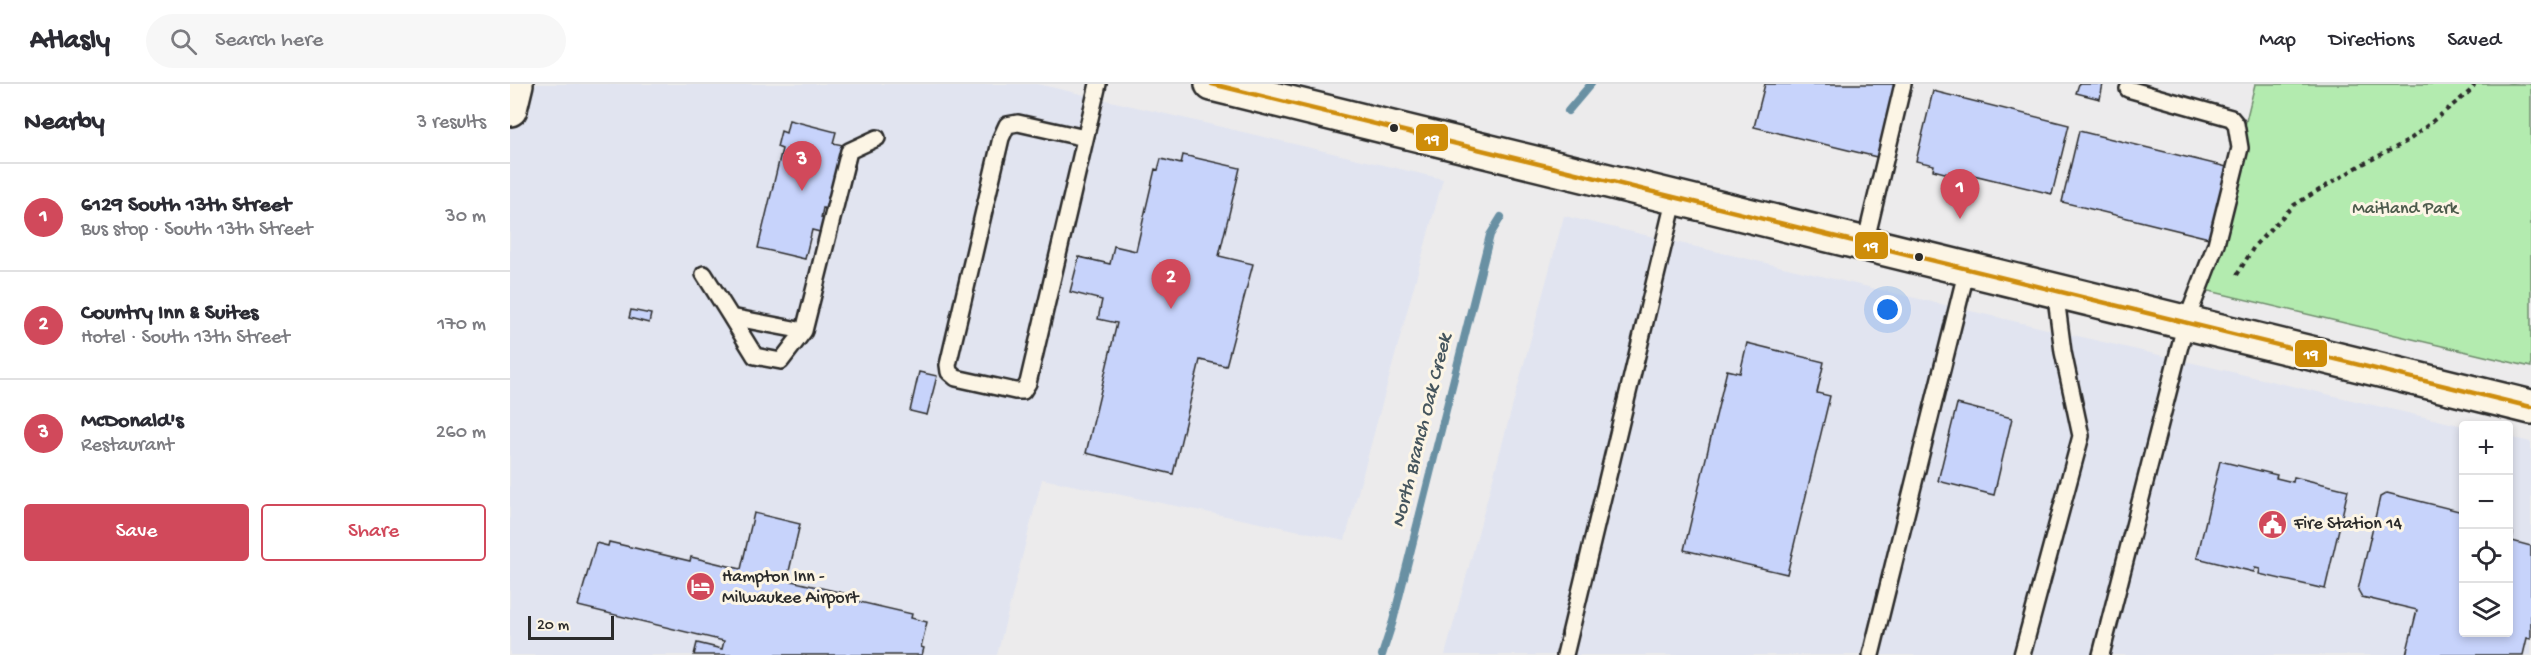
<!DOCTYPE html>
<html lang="en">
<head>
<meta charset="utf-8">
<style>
  :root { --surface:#fff; --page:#f7f7f7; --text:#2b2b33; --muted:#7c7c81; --line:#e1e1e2; --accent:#d1495b }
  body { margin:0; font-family:"Gochi Hand",sans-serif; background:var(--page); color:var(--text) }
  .controls { position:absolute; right:18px; bottom:18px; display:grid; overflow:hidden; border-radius:6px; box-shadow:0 3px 9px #0003 }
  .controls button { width:54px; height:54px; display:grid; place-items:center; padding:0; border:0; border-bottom:2px solid var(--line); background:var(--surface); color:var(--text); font:30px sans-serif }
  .scale { position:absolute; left:18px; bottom:15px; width:86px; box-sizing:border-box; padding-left:6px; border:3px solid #2b2b2b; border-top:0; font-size:16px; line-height:21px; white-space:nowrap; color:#2b2b2b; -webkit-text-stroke:4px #fcf5e5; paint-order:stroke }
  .you { position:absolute; left:1378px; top:226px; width:21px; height:21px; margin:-15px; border:4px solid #fff; border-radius:50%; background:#1a73e8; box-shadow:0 0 0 9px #1a73e833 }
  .badge { display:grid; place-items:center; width:39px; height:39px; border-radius:50%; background:var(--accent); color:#fff; font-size:20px; font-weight:700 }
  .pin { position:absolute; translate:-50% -50px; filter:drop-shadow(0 2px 3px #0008) }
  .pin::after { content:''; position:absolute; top:32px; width:21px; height:18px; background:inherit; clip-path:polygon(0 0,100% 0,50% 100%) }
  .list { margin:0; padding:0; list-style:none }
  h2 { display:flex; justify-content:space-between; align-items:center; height:78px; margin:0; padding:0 24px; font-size:26px }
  h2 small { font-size:20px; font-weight:400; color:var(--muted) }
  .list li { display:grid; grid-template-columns:39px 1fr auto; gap:18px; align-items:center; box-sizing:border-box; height:108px; padding:0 24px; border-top:2px solid var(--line) }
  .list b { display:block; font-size:22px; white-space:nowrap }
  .list p { margin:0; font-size:20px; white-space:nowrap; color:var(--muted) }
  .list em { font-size:20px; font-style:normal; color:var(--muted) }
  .actions { display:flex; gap:12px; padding:18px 24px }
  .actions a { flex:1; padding:14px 0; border:2px solid var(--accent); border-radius:6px; text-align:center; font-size:21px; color:var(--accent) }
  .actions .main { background:var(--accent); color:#fff }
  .icon { flex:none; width:33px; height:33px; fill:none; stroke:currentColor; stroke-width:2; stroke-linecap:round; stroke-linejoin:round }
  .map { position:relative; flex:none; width:2021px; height:571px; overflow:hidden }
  header { display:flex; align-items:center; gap:36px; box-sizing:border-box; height:84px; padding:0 30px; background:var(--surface); border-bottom:2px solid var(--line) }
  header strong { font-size:28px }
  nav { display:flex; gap:33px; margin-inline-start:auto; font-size:21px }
  .search { width:420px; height:54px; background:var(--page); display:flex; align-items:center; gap:15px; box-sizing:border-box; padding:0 21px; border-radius:33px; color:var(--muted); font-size:22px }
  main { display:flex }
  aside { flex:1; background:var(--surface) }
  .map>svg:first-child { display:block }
  .built { fill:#e1e4f0 }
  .green { fill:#b3ebaf; stroke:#6f8b6d; stroke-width:1.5 }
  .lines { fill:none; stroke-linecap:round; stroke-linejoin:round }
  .stream { stroke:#6990a3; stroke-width:8 }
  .building { fill:#c7d3fb; stroke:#2b2b2b; stroke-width:1.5 }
  .service-casing { stroke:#2b2b2b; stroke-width:20 }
  .tertiary-casing { stroke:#2b2b2b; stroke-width:38 }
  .secondary-casing { stroke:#2b2b2b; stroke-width:38 }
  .path { stroke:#2b2b2b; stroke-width:4; stroke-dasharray:4.5 4.5; stroke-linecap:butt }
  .service { stroke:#fcf5e5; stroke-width:15 }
  .tertiary { stroke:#fcf5e5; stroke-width:33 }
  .secondary { stroke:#fcf5e5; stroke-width:33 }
  .bus-1-casing { stroke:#fcf5e5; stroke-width:9 }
  .bus-1 { stroke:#ce8d09; stroke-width:4.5 }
  .bus-dot { fill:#2b2b2b; stroke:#fcf5e5; stroke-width:2 }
  .labels { text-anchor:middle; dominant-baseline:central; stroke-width:6; stroke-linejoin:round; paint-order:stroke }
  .park-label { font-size:18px; fill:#4d5b4c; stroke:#fcf5e5 }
  .poi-label { font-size:18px; fill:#2b2b2b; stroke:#fcf5e5; text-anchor:start }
  .water-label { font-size:20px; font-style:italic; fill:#45555d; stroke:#fcf5e5 }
  .line-badge { stroke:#fcf5e5; stroke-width:2 }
  .badge-label { font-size:16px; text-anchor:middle; font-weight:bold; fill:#fff }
</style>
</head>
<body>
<header>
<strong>Atlasly</strong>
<div class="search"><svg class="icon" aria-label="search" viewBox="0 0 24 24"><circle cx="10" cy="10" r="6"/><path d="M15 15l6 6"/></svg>Search here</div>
<nav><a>Map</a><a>Directions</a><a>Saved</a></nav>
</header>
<main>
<aside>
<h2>Nearby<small>3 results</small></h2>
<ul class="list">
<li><span class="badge">1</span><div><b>6129 South 13th Street</b><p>Bus stop · South 13th Street</p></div><em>30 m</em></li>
<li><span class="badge">2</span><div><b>Country Inn &amp; Suites</b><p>Hotel · South 13th Street</p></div><em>170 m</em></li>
<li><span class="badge">3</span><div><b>McDonald's</b><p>Restaurant</p></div><em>260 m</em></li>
</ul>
<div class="actions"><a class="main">Save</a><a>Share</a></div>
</aside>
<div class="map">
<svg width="2021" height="571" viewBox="0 0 2021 571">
  <rect width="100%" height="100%" fill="#ecebec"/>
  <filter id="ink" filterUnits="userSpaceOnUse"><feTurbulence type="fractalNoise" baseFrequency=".0167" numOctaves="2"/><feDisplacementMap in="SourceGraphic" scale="12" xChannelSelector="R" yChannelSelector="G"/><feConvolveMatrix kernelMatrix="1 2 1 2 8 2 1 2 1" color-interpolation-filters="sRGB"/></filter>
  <g filter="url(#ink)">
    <path class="built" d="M0,0H528L933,95L835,456L532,395L487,571H0Z
      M1054,132L1953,342L1954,548H1998L1999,353L2021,358V571H935Z"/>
    <path class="green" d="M1745,0H2021V283L1695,206Z"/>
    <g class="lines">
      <path class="stream" d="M1058,27L1081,0
        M872,571L883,537L980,151L991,133"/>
    </g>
    <path class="building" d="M1255,0H1389L1371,74L1244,43Z
      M1569,0H1593L1590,15L1566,9Z
      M1423,7L1559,41L1542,110L1455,89L1454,94L1423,86L1424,81L1406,77Z
      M279,36L326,48L323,59L333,61L329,75H332L317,125L313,124L311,134L318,136L314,149L302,146L295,175L248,164L272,65L267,63L271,47L276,49Z
      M1569,47L1717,83L1699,154L1552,118Z
      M673,71L730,84L709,172L743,180L716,282L690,276L663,390L576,369L607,239L588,235L592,216L560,208L569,173L600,180L604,162L626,167L645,85L648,86L651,75L671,80Z
      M121,226L141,230L139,239L119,234Z
      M1237,259L1314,278L1307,309L1320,312L1277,490L1174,466L1217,286L1230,289Z
      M409,288L427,292L417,331L400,327Z
      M1447,320L1502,334L1484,411L1428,397Z
      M1710,377L1767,391L1766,394L1783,398L1784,393L1838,406L1815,505L1749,490L1750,485L1745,484L1744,488L1687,474Z
      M1877,409L1953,428L1954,548H1998V449H2003L2002,457L2021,462V555L2017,554L2013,571H1896L1907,526L1852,513L1848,506L1870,413Z
      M244,429L290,440L277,496L342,511L341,516L402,530L401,534L417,538L411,563L414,564L412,571H184L187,559L212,565L214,557L68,522L86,459L98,462L99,458L180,477L181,473L231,485Z"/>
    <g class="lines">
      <defs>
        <path id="service" d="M575,54L508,39L497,41L491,54L438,281L439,288L446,294L505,307H513L518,299L588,0
          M1355,160L1393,0
          M194,190L221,233L294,247L339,67L367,54
          M221,233L245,272L271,277L294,247
          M1055,571L1165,113
          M1361,571L1457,185
          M1512,571L1571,352L1553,268L1545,206
          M1591,571L1676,238L1706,160L1730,64L1726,40L1721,34L1618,5"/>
        <path id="tertiary" d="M702,0L2021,323"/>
        <path id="secondary" d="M0,25L6,0"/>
      </defs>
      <use href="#service" class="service-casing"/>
      <use href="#tertiary" class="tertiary-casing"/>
      <use href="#secondary" class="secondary-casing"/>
      <path class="path" d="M1727,191L1745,161L1784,121L1851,81L1898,57L1959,8L1965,0"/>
      <use href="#service" class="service"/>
      <use href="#tertiary" class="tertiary"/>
      <use href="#secondary" class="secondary"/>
      <defs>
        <path id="bus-1" d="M702,0L2021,323"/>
      </defs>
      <use href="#bus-1" class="bus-1-casing"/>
      <use href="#bus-1" class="bus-1"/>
    </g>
  </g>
  <defs>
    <symbol id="civic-disc" viewBox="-11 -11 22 22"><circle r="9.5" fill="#d1495b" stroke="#fcf5e5"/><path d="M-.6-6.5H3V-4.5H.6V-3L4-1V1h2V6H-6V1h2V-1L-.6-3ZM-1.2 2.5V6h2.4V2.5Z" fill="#fff"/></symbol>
    <symbol id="hotel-disc" viewBox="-11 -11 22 22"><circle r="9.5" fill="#d1495b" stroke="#fcf5e5"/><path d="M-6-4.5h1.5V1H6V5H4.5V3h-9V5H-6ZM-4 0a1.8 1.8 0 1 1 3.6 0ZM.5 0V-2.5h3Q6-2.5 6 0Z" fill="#fff"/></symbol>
  </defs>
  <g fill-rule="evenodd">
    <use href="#civic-disc" x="1746" y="424" width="33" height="33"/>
    <use href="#hotel-disc" x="174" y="486" width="33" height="33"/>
  </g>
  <g class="bus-dot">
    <circle cx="884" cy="44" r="5"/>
    <circle cx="1409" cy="173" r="5"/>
  </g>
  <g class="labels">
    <g class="park-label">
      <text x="1895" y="125">Maitland Park</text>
    </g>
    <g class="poi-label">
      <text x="1784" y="440">Fire Station 14</text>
      <text x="212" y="493">Hampton Inn -<tspan x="212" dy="21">Milwaukee Airport</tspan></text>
    </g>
    <g class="water-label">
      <text transform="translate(913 347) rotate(-76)">North Branch Oak Creek</text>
    </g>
  </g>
  <g class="line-badge">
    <rect x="905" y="39" width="34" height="29" rx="6" fill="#ce8d09"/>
    <rect x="1344" y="147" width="35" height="29" rx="6" fill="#ce8d09"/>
    <rect x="1784" y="255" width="34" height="29" rx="6" fill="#ce8d09"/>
  </g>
  <g class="badge-label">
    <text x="922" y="60">19</text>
    <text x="1361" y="167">19</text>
    <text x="1801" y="275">19</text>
  </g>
</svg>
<div class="controls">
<button>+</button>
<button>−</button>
<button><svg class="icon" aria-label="locate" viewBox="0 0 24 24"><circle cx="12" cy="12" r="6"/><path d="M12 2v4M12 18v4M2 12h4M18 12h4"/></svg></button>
<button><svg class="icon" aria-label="layers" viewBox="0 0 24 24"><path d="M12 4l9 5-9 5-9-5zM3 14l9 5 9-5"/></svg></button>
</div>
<div class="scale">20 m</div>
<div class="you"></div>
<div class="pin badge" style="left:1450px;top:135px">1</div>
<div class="pin badge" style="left:661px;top:225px">2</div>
<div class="pin badge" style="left:292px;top:107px">3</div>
</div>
</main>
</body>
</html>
